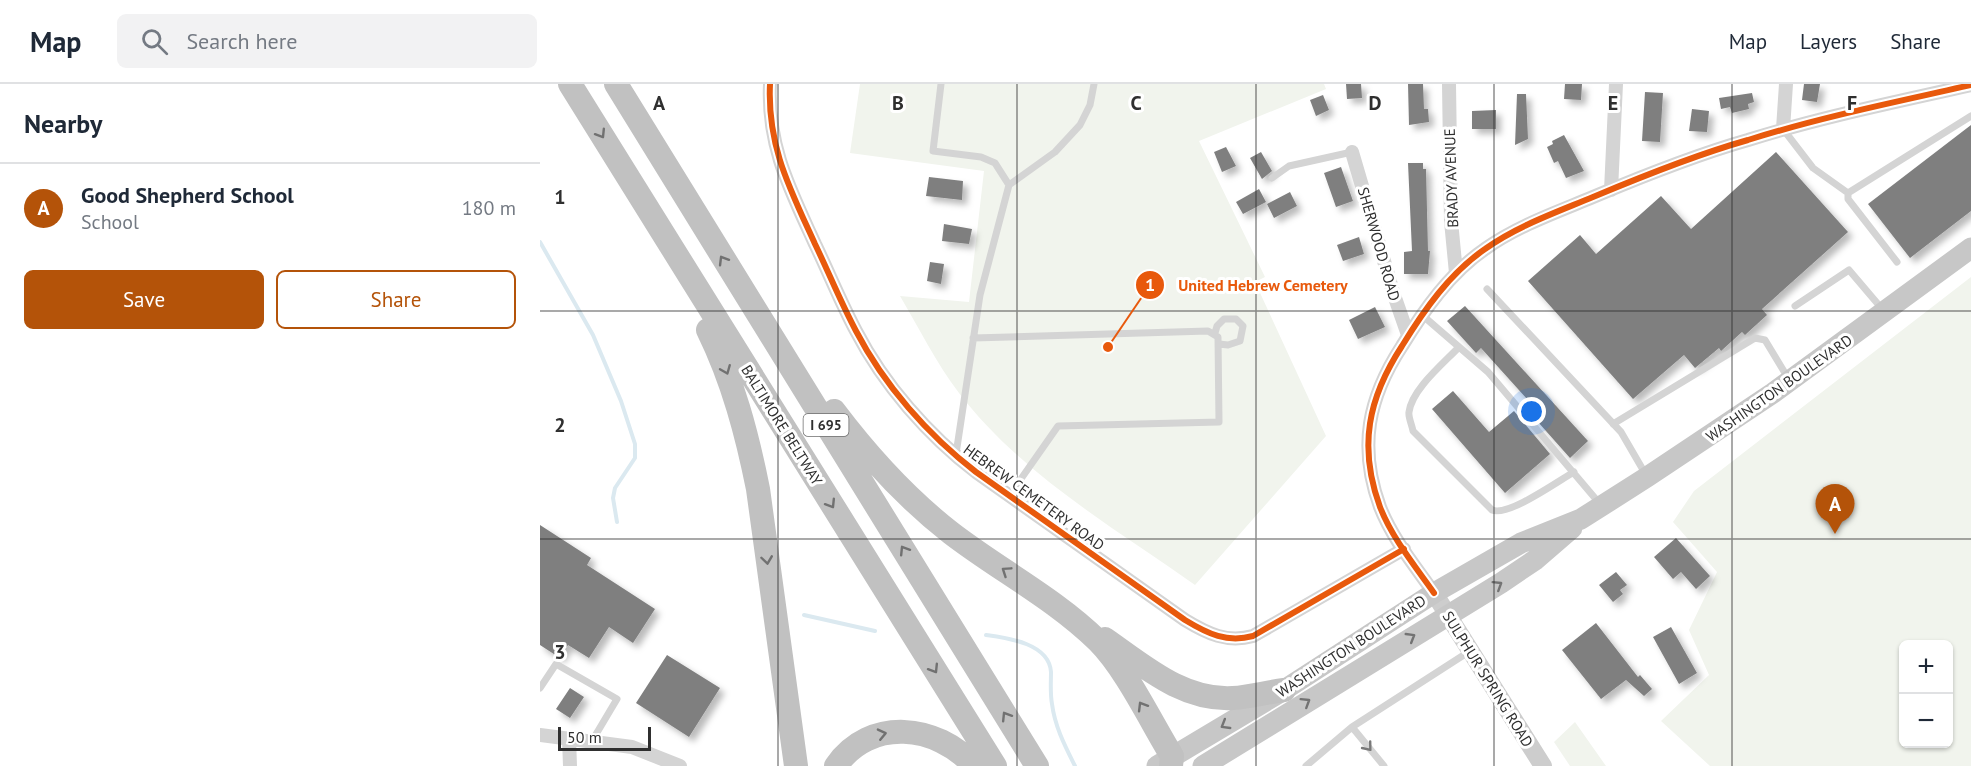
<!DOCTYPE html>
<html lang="en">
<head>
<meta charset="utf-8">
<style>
  :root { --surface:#fff; --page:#f2f2f3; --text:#1f2937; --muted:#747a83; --line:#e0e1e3; --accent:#b45309 }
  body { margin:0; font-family:"PT Sans",sans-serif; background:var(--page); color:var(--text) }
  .controls { position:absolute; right:18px; bottom:18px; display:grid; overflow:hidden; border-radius:9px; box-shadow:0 2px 4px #0004 }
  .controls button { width:54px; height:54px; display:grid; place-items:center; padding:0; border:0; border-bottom:2px solid var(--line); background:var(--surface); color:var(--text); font:30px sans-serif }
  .scale { position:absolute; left:18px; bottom:15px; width:93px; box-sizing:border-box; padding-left:6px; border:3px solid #2f2f2f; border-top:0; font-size:16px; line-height:21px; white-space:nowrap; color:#2f2f2f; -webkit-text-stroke:4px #fff; paint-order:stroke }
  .you { position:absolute; left:992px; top:328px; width:21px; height:21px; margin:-15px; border:4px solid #fff; border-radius:50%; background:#1a73e8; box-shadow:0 0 0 9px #1a73e833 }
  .badge { display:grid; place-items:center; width:39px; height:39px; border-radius:50%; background:var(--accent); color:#fff; font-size:20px; font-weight:700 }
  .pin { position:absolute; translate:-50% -50px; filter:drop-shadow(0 2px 3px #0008) }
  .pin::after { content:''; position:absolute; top:32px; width:21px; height:18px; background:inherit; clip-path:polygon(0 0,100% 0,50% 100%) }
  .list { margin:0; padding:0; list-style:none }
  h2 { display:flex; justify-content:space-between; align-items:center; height:78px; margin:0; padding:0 24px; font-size:26px }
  h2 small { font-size:20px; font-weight:400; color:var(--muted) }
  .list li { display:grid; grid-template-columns:39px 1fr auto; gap:18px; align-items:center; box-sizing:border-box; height:90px; padding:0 24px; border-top:2px solid var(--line) }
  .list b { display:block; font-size:22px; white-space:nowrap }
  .list p { margin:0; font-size:20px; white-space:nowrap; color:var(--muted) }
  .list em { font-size:20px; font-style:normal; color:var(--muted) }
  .actions { display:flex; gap:12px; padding:18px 24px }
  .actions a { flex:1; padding:14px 0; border:2px solid var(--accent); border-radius:9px; text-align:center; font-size:21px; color:var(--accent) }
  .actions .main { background:var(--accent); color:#fff }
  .icon { flex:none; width:33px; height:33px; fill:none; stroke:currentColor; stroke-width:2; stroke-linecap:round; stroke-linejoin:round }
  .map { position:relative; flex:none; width:1431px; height:682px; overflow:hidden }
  header { display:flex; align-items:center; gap:36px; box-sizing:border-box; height:84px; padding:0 30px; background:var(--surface); border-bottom:2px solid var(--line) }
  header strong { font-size:28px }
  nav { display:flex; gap:33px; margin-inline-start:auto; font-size:21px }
  .search { width:420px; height:54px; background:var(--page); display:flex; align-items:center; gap:15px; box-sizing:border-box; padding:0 21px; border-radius:9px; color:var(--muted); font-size:22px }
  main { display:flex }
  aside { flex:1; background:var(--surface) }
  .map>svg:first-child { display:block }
  .green { fill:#f1f4ed; fill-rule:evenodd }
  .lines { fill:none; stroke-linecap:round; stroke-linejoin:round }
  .stream { stroke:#dbe9f0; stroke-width:4 }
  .building { fill:#7f7f7f; filter:url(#shadow) }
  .lane { stroke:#d4d4d4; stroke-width:7 }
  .street { stroke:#d4d4d4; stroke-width:14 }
  .secondary { stroke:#cdcdcd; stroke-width:18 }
  .primary { stroke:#c7c7c7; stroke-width:21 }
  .highway { stroke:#c1c1c1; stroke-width:24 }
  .cycleway-casing { stroke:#fff; stroke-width:10 }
  .cycleway { stroke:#e8590c; stroke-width:6 }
  .oneway { stroke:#717171 }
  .oneway2 { stroke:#737373 }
  .oneway3 { stroke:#797979 }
  .grid { fill:none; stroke:#2f2f2f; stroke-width:1.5; stroke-opacity:0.55 }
  .labels { text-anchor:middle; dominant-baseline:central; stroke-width:6; stroke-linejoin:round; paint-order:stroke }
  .shield { fill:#fff; stroke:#6d6d6d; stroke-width:1.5 }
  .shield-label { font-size:14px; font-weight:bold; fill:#2f2f2f }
  .street-label { font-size:15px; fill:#2f2f2f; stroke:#fff }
  .grid-label { font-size:20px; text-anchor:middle; font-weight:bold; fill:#2f2f2f; stroke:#fff; stroke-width:6; stroke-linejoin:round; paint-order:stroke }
  .leader { fill:none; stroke:#e8590c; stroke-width:2 }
  .callout-dot { fill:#e8590c; stroke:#fff; stroke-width:2 }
  .mark-label { font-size:18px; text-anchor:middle; font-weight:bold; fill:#fff }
  .callout-label { font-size:16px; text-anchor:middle; font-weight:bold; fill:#e8590c; stroke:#fff; stroke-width:6; stroke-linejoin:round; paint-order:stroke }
</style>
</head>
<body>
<header>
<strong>Map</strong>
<div class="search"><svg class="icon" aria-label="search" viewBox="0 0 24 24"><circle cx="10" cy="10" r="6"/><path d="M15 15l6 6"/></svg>Search here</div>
<nav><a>Map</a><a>Layers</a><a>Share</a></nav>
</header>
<main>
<aside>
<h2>Nearby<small></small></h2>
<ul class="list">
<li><span class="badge">A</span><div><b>Good Shepherd School</b><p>School</p></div><em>180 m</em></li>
</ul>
<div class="actions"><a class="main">Save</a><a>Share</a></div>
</aside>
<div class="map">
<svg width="1431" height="682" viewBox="0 0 1431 682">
  <defs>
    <filter id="shadow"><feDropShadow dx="5" dy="5" stdDeviation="3" flood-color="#0004"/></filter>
  </defs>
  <rect width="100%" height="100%" fill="#fff"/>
  <path class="green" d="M320,0H784L786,5L659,57L725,193L715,198L786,352L655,501C573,443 481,390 419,309C396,279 379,244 360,212L429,218L444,87L310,69Z
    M1431,193V682H1170L1121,637L1169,591L1149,546L1177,488L1133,438L1154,407ZM1364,560H1408V660H1364Z
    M1035,638L1066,682H1030L1014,658Z"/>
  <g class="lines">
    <path class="stream" d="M0,158L53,251L81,317L95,360V374L75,404L73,414L77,438
      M264,531L335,547
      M446,551C467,554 509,559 511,588C511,599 510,609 512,620C515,643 525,662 535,682"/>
  </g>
  <path class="building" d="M806,0H821L822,14L807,15Z
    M868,0H883L884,25H888L889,38L869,41Z
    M1025,0H1042L1041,16L1024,15Z
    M1264,0H1280L1277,18L1262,16Z
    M1105,8L1123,9L1120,58L1102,57Z
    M1212,9L1214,18L1208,20L1209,25L1192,29L1190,23L1181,25L1179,14Z
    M977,10H986L988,55L975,61Z
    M783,11L789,26L776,32L770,16Z
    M1152,25L1169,27L1167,48L1149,47Z
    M956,26V45H932V27Z
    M1431,41V127L1370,174L1328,120Z
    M1024,51L1044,87L1026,94L1018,77L1014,79L1007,63L1013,60L1012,57Z
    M686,63L696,82L682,88L674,68Z
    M721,68L732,87L722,95L710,74Z
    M1236,68L1308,148L1222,225L1227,231L1205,251L1202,248L1181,267L1179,264L1155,284L1144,271L1093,315L988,197L1040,151L1056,170L1121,112L1151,145Z
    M868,79H883V85H886L888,167H890L888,190H864V168L872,167Z
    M801,83L813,117L796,123L784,89Z
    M389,93L423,97L422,116L386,112Z
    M719,105L726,118L703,130L696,118Z
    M750,108L757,122L734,134L727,120Z
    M404,140L432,145L429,160L402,157Z
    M819,153L824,170L803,177L797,161Z
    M390,178L404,180L401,200L387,197Z
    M925,222L1048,357L1030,374L982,320L987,315L941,264L936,269L907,237Z
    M835,223L845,243L818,255L809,236Z
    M913,307L949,348L974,327L1010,370L965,409L892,325Z
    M0,441L51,474L47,481L115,525L93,559L69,543L49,574L28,561L20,574L0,561Z
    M1136,454L1170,492L1156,505L1141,488L1133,495L1114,473Z
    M1076,488L1087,501L1080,506L1083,510L1073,518L1059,501Z
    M1056,539L1098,593L1100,591L1112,605L1104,612L1086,596L1061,615L1022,566Z
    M1131,543L1157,589L1139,600L1113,553Z
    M127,571L180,604L149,653L96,619Z
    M30,604L44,613L30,634L16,625Z"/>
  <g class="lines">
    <path class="lane" d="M401,0L393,67L441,73L455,79L469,101
      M1243,45L1273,84L1308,109
      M732,94L749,82L812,68
      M1357,178L1308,115V109L1431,32
      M947,205L1081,348L1106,391
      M1255,222L1309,186L1343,226
      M882,231L948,288L1060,420
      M675,249L677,242L684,235H696L703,242L700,257L688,261L679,260
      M433,254L668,247L678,253L679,338L518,342L469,412
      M919,263C904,279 872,305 869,328C868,333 872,341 873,347L952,426C968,433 1018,397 1034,388
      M1073,340L1215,254L1225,256L1248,294
      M416,370L440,211L469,101L515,68L540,41L550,21L554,0
      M0,604L16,580L77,615L52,657
      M812,643L844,682
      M766,682L812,643L930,567"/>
    <path class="street" d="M230,0C227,62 250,105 275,160C289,189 301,219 316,247C344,301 388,351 436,388L645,536C668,550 687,559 713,552L864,465
      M909,0L911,137L916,189
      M1243,45L1246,0
      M812,68L854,211L868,251
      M1071,106L1076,0
      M894,509C875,482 852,454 840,423C818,363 828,314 862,262C884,226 910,189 945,165C977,142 1017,128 1053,113C1103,92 1155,71 1208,56C1281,33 1356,18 1431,1
      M0,651L92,663L140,682
      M29,654L30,682"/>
    <path class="secondary" d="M894,509L1003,682"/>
    <path class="primary" d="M617,682L744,606L894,509L981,459L1041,435L1107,393L1233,309L1431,164
      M663,682L961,499L995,476L1032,444"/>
    <path class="highway" d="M30,0L455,682
      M76,0L497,682
      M168,246C193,297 207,350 218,405L256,682
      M294,327C328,372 366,414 411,449C459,486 514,514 558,557C586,585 611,638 632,672L631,682
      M565,555C604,582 643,617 693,614C710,613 727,608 744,606
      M296,682C330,633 397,640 434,682"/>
    <defs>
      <path id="cycleway" d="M230,0C227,62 250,105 275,160C289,189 301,219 316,247C344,301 388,351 436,388L645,536C668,550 687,559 713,552L864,465
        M894,509C875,482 852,454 840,423C818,363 828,314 862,262C884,226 910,189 945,165C977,142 1017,128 1053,113C1103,92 1155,71 1208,56C1281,33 1356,18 1431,1"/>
    </defs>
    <use href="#cycleway" class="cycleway-casing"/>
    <use href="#cycleway" class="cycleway"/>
  </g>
  <defs><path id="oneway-chevron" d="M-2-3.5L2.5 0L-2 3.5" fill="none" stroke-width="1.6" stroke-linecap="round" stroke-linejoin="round" transform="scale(1.5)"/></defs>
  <g class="oneway">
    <use href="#oneway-chevron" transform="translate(61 50) rotate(58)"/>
    <use href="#oneway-chevron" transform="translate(183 176) rotate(-121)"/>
    <use href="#oneway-chevron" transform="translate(186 286) rotate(68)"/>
    <use href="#oneway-chevron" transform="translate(291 420) rotate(58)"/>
    <use href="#oneway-chevron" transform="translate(364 466) rotate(-122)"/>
    <use href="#oneway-chevron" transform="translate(227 476) rotate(82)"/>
    <use href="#oneway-chevron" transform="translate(466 487) rotate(-146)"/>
    <use href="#oneway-chevron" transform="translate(394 585) rotate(58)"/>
    <use href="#oneway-chevron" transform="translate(602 622) rotate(-121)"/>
    <use href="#oneway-chevron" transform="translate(466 632) rotate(-122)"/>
    <use href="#oneway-chevron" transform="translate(342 650) rotate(-13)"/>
  </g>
  <g class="oneway2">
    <use href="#oneway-chevron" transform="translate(958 501) rotate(-32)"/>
    <use href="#oneway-chevron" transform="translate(871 553) rotate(-31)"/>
    <use href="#oneway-chevron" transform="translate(766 618) rotate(-32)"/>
    <use href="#oneway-chevron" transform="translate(685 641) rotate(149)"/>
  </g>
  <use class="oneway3" href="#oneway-chevron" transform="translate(828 663) rotate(51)"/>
  <path class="grid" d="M238,0V682M477,0V682M716,0V682M954,0V682M1192,0V682M0,227H1431M0,455H1431"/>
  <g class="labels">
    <rect class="shield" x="263.5" y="330" width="45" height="22" rx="4.5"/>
    <g class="shield-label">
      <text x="286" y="341">I 695</text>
    </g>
    <g class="street-label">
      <text transform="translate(911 94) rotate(-92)">BRADY AVENUE</text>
      <text transform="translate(839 160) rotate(74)">SHERWOOD ROAD</text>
      <text transform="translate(1239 304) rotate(-35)">WASHINGTON BOULEVARD</text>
      <text transform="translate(242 341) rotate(58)">BALTIMORE BELTWAY</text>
      <text transform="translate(494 413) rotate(36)">HEBREW CEMETERY ROAD</text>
      <text transform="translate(811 562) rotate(-33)">WASHINGTON BOULEVARD</text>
      <text transform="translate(948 595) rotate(58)">SULPHUR SPRING ROAD</text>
    </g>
  </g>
  <g class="grid-label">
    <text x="119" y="26">A</text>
    <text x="358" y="26">B</text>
    <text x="596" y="26">C</text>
    <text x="835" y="26">D</text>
    <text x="1073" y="26">E</text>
    <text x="1312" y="26">F</text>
    <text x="20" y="120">1</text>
    <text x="20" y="348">2</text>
    <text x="20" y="575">3</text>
  </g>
  <path class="leader" d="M568 263L610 201"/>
  <g class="callout-dot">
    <circle cx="568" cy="263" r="6"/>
    <circle cx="610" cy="201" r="15"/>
  </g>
  <g class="mark-label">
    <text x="610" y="207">1</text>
  </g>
  <g class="callout-label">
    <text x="723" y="207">United Hebrew Cemetery</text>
  </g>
</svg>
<div class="controls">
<button>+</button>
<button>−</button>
</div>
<div class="scale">50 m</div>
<div class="you"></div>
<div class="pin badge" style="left:1295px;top:450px">A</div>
</div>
</main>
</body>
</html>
